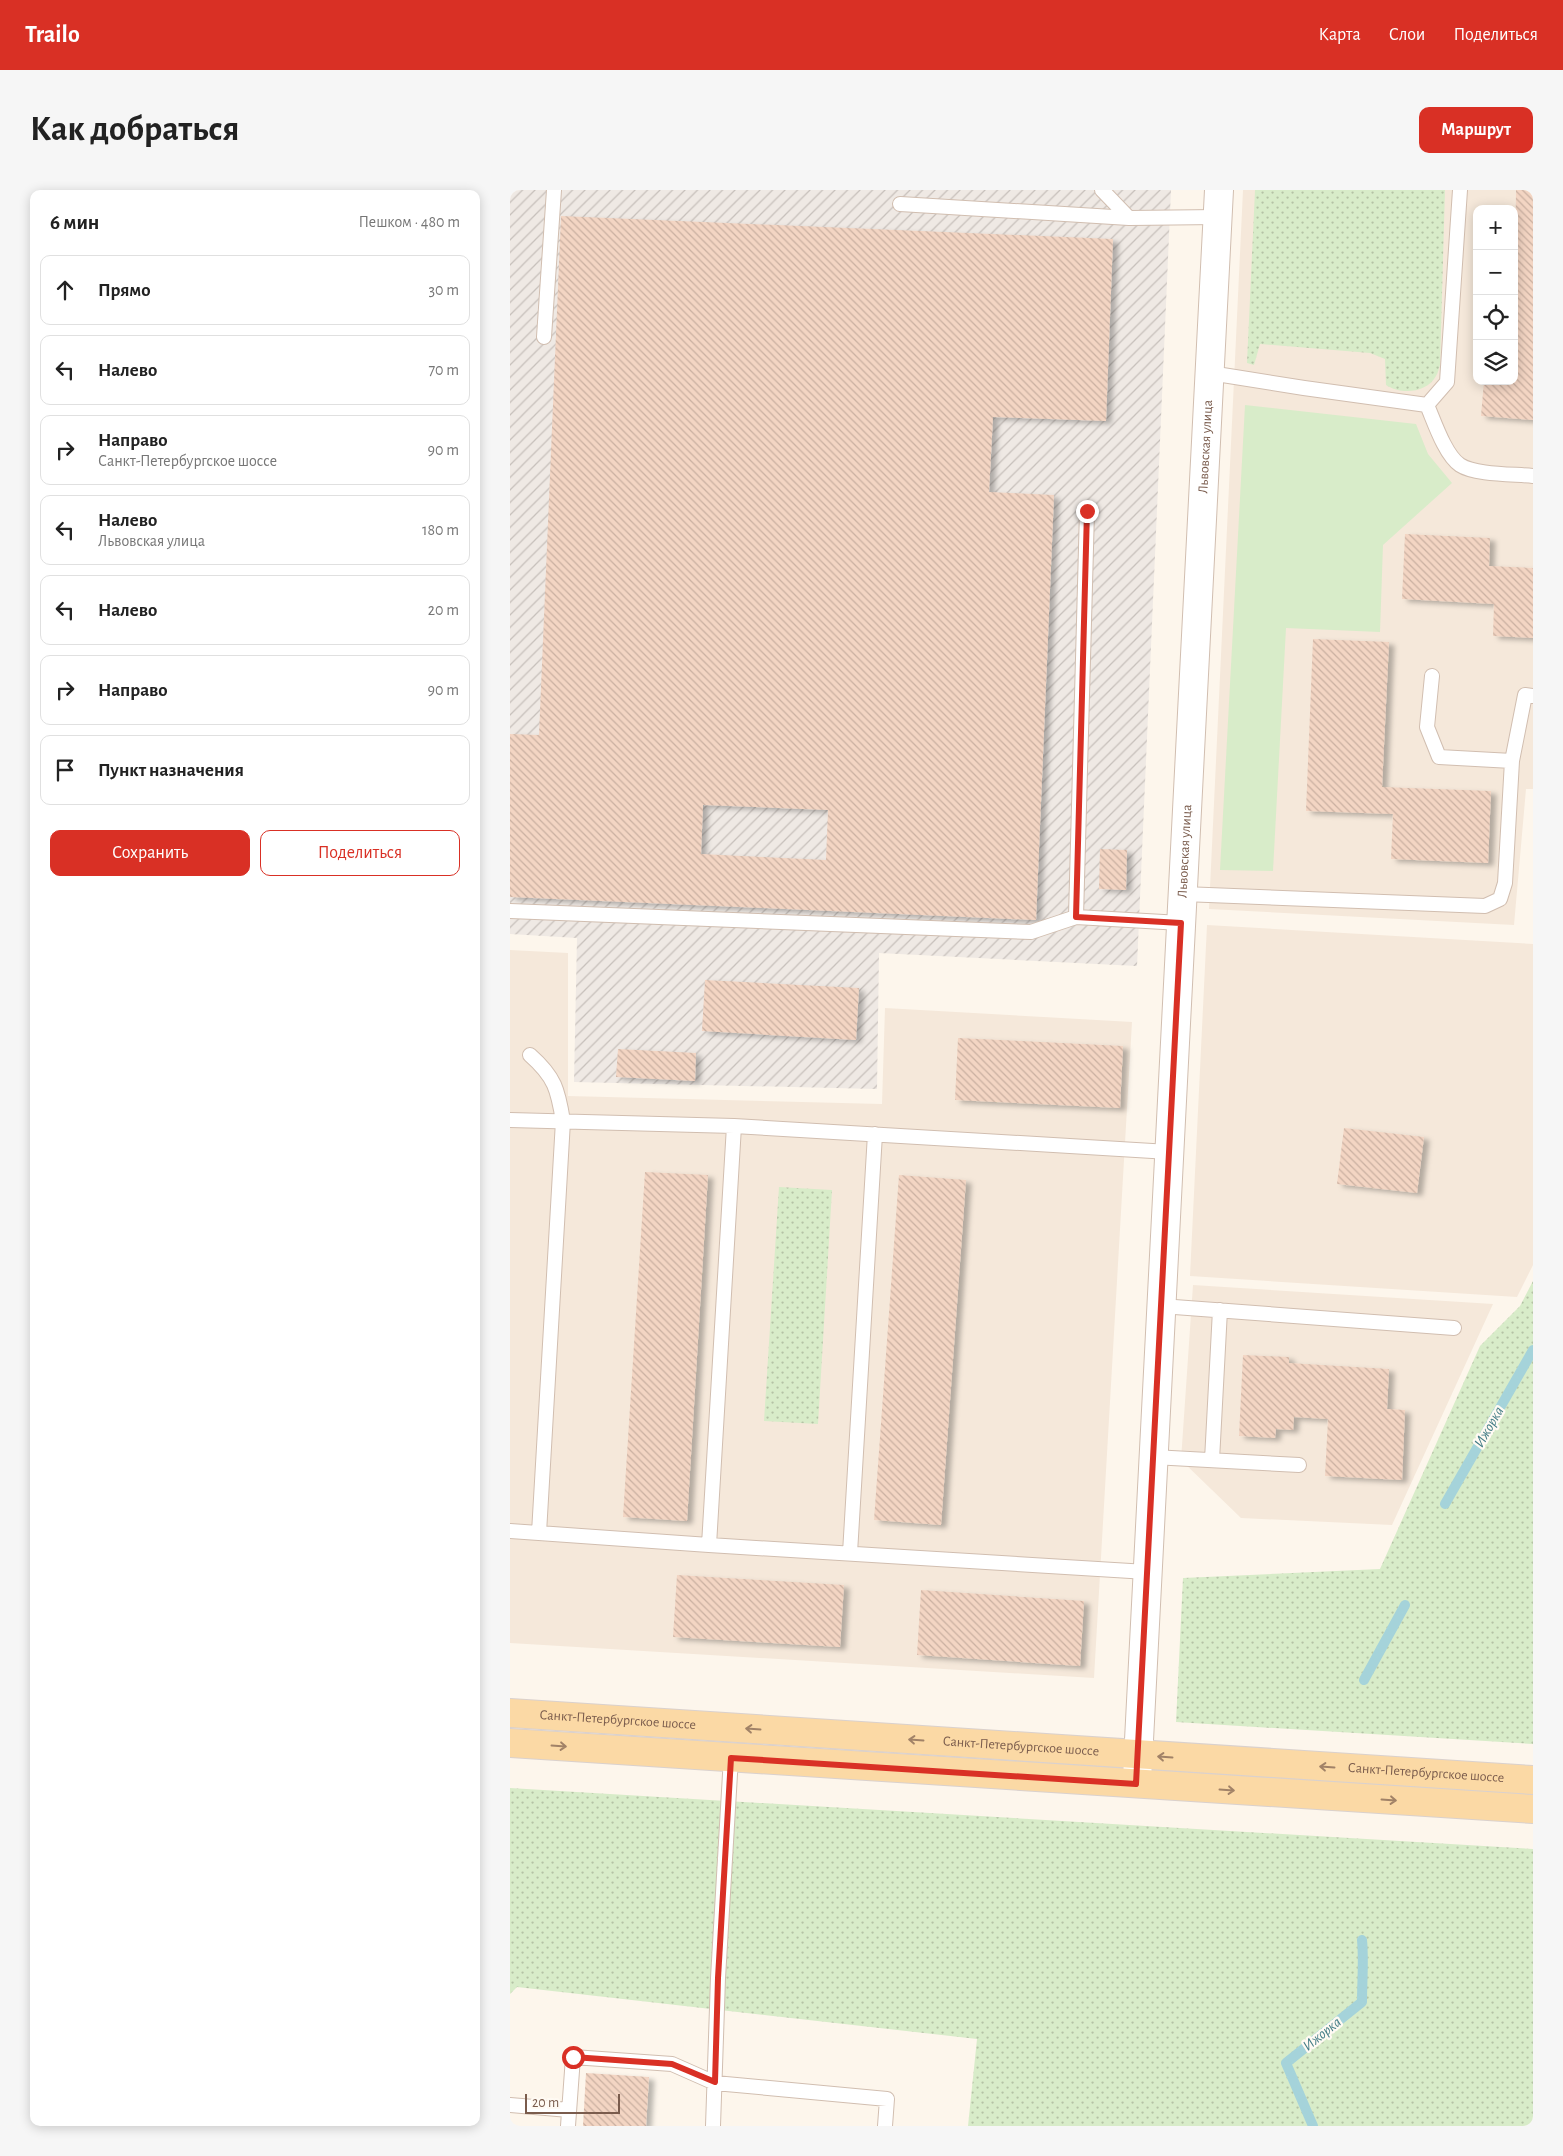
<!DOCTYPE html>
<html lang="ru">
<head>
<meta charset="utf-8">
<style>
  :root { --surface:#fff; --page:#f6f6f6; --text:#222; --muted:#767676; --line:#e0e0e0; --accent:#d93025 }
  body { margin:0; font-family:"Alegreya Sans",sans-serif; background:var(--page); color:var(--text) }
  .controls { position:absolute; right:15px; top:15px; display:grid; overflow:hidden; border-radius:10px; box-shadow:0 2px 12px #0003 }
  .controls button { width:45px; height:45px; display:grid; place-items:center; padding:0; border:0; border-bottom:1px solid var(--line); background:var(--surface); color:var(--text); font:25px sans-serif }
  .scale { position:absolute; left:15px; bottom:12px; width:95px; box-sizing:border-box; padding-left:5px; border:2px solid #7a5c4d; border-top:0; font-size:14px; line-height:18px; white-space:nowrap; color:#7a5c4d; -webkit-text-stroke:4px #fffaf3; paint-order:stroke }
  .stop { position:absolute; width:15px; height:15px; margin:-11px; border:4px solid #d93025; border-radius:50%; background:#fff }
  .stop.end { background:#d93025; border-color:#fff; box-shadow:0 1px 5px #0008 }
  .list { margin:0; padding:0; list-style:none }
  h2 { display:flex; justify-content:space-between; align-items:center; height:65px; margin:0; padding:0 20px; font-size:21px }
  h2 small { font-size:16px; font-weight:400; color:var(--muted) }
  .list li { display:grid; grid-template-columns:32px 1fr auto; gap:15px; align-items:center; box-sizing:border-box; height:70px; margin:0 10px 10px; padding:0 10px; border:1px solid var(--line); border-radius:10px }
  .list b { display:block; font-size:19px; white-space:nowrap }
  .list p { margin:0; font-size:16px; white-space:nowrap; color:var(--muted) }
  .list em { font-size:16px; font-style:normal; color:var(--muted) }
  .actions { display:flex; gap:10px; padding:15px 20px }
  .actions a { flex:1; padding:11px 0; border:1px solid var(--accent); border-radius:10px; text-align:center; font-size:18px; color:var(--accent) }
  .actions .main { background:var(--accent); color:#fff }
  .icon { flex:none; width:28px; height:28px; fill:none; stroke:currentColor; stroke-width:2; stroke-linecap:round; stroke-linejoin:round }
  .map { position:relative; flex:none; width:1023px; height:1936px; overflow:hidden; border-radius:10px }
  header { display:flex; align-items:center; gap:30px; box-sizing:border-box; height:70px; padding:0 25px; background:var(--accent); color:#fff }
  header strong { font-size:24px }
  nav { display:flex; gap:28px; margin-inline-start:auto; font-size:18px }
  .intro { display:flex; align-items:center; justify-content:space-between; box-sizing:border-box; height:120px; padding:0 30px }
  h1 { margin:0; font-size:35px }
  .button { padding:12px 22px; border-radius:10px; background:var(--accent); color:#fff; font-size:18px; font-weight:700 }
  main { display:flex; gap:30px; padding:0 30px }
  aside { flex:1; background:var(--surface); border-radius:10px; box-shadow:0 2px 12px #0003 }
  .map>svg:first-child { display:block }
  .residential { fill:#f5e8da; fill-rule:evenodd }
  .industrial { fill:url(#industrial-furrows) }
  .grass { fill:#d8ecc9 }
  .park { fill:url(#park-dots) }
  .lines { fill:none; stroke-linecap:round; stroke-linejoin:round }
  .stream { stroke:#a5d3da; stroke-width:10 }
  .building { fill:url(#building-back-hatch); fill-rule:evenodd; filter:url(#shadow) }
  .lane-casing { stroke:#d1beb0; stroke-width:16 }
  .street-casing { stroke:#d1beb0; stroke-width:30 }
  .primary-casing { stroke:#dad1cd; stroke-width:30 }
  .lane { stroke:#fff; stroke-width:14 }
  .street { stroke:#fff; stroke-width:28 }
  .primary { stroke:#fbd9a5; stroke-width:28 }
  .oneway { stroke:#a18267 }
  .route { stroke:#d93025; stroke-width:6 }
  .labels { text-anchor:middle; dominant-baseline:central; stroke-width:4.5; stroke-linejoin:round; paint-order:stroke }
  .street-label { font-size:14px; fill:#7a5c4d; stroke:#fffaf3 }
  .water-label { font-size:15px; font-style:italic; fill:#437c86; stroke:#fffaf3 }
</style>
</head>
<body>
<header>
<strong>Trailo</strong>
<nav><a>Карта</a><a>Слои</a><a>Поделиться</a></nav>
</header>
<div class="intro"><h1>Как добраться</h1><a class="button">Маршрут</a></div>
<main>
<aside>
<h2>6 мин<small>Пешком · 480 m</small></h2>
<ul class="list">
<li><svg class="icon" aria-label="ahead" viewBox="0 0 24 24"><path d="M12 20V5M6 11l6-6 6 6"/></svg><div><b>Прямо</b></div><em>30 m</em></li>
<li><svg class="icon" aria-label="left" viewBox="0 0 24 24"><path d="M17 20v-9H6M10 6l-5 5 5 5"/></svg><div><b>Налево</b></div><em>70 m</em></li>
<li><svg class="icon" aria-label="right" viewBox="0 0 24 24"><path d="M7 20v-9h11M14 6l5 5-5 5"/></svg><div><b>Направо</b><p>Санкт-Петербургское шоссе</p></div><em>90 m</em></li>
<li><svg class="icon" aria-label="left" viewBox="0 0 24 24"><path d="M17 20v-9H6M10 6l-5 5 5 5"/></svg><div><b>Налево</b><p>Львовская улица</p></div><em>180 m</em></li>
<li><svg class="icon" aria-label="left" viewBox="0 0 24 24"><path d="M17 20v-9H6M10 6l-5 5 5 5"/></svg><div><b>Налево</b></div><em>20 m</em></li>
<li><svg class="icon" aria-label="right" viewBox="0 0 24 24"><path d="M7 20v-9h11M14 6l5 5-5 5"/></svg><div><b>Направо</b></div><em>90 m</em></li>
<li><svg class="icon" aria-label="arrive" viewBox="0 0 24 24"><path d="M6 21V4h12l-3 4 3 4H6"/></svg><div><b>Пункт назначения</b></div></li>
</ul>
<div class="actions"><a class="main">Сохранить</a><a>Поделиться</a></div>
</aside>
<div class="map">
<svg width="1023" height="1936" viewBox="0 0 1023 1936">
  <defs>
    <pattern id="industrial-furrows" width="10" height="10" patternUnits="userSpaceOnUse" patternTransform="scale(1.25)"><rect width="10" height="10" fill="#efe9e4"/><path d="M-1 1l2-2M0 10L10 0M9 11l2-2" fill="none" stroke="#c7c0bb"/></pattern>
    <pattern id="park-dots" width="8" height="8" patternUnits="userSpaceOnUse" patternTransform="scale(1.25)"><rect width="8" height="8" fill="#d8ecc9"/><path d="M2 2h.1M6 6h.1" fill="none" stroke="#b4c2a5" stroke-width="1.8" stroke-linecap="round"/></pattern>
    <pattern id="building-back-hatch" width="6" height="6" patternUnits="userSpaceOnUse" patternTransform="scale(1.25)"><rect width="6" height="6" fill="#f3d5c3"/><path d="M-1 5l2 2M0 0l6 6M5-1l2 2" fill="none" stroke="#cab0a1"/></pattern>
    <filter id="shadow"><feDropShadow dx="5.5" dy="3" stdDeviation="2.5" flood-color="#0004"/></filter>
  </defs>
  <rect width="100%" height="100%" fill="#fdf6ec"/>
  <path class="residential" d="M733,0H1023V599H1016L1004,735L699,719ZM967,19H1004V191H967Z
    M697,735L1023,754V1075L1007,1107L680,1086Z
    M0,760L58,763V906L372,914L375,818L622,832L584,1488L0,1453Z
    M683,1095L983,1114L882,1335L731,1328L671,1270Z"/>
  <path class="industrial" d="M0,0H661L627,776L369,763L367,899L64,892L67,748L0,744Z"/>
  <path class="grass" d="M735,215L906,234L918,264L942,293L873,355L870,442L776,438L763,681L710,680Z"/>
  <path class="park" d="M745,0H935L930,175C929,178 928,183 926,186C917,203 891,205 876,195L875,169L860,163L750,154L744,175L737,173Z
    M269,997L322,1000L308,1234L254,1231Z
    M1023,1091V1554L666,1532L673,1388L870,1379L970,1156L1010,1116Z
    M0,1598L1023,1659V1936H458L467,1849L7,1797L0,1804Z"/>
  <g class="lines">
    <path class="stream" d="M935,1314L1023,1160
      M854,1490L895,1415
      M803,1936L776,1873L852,1812C852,1791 854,1771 852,1750"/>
  </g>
  <path class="building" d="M1006,0H1023V230L971,226L974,191H1004Z
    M51,26L603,49L596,231L483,227L479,302L544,305L526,730L0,707V544L29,545ZM193,615L318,620L316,670L191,664Z
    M895,344L980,348L979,376L1023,378V448L983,446L984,414L892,409Z
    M803,449L879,452L872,597L981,601L978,673L881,669L883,624L796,621Z
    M590,659L617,660L616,700L589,699Z
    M195,790L349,798L346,850L192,841Z
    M448,848L613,856L610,918L445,910Z
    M108,859L186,863L185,891L106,887Z
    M834,938L914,947L907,1003L827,994Z
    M135,982L198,985L177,1331L113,1327Z
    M389,985L456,990L431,1335L364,1330Z
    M733,1165L779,1167V1173L879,1179L877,1219L895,1220L892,1290L815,1286L818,1229L784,1227L783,1240L766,1239L765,1248L729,1246Z
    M167,1385L334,1395L330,1457L163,1447Z
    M411,1400L574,1411L570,1476L407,1465Z
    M76,1883L139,1887L136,1936H73Z"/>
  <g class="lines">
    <defs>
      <path id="lane" d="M592,0L619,28L708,27
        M390,14L619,28
        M34,147L44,0
        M700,183L794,198L917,215L937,192L950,0
        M917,215C924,231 935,265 950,275C965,285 1005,284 1023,286
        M577,321L566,727L671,733
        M922,486L917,537L929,567L1002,571
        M673,704L975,716L990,709L995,693L1002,571L1015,505L1023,506
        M0,721L521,742L566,727
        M20,865C45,887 48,900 53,931L29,1343
        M0,930L224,936L659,962
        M651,1116L944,1138
        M643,1267L789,1275
        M702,1270L710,1120
        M0,1341L199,1355L637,1382
        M199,1355L224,936
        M340,1363L365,944
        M0,1915L59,1920
        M58,1936L63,1867L162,1874L205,1893L377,1909L375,1936
        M203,1936L208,1788L221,1567"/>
      <g id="street">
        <path id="s1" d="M627,1589L709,0"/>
      </g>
      <g id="primary">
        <path id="s2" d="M0,1523L1023,1590"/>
        <path d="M0,1553L1023,1619"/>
      </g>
    </defs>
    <use href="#lane" class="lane-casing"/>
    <use href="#street" class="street-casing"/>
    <use href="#primary" class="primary-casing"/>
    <use href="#lane" class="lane"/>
    <use href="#street" class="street"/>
    <use href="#primary" class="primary"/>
  </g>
  <defs><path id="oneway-shaft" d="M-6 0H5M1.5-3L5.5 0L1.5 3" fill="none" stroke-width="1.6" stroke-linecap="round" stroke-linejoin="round" transform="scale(1.25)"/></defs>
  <g class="oneway">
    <use href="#oneway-shaft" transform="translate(243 1539) rotate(-176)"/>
    <use href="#oneway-shaft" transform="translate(406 1550) rotate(-176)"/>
    <use href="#oneway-shaft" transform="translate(49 1556) rotate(4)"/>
    <use href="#oneway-shaft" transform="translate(655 1567) rotate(-176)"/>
    <use href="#oneway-shaft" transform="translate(817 1577) rotate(-176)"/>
    <use href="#oneway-shaft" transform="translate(717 1600) rotate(4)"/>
    <use href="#oneway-shaft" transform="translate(879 1610) rotate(4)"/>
  </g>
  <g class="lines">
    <path class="route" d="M63,1867L162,1874L205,1892L208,1788L221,1568L626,1594L671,733L566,727L577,321"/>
  </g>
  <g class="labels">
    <g class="street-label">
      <text stroke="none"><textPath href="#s1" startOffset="1334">Львовская улица</textPath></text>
      <text stroke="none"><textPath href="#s1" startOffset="929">Львовская улица</textPath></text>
      <text stroke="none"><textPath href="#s2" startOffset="108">Санкт-Петербургское шоссе</textPath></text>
      <text stroke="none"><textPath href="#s2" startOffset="512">Санкт-Петербургское шоссе</textPath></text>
      <text stroke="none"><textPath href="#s2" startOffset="918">Санкт-Петербургское шоссе</textPath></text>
    </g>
    <g class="water-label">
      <text transform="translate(979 1237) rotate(-60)">Ижорка</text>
      <text transform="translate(812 1844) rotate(-39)">Ижорка</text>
    </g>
  </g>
</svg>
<div class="controls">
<button>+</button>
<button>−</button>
<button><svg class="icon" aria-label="locate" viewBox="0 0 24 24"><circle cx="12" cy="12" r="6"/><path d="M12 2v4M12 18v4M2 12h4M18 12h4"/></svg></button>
<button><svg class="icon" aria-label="layers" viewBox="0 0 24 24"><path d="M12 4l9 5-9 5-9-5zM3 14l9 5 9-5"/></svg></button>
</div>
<div class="scale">20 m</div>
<div class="stop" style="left:63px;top:1867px"></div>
<div class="stop end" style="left:577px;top:321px"></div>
</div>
</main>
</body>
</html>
